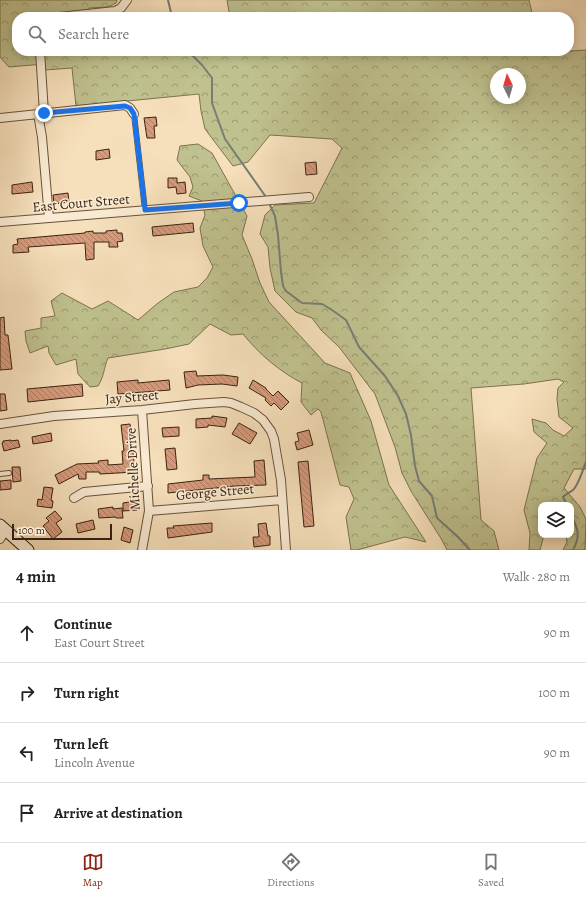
<!DOCTYPE html>
<html lang="en">
<head>
<meta charset="utf-8">
<style>
  :root { --surface:#fff; --page:#f2f2f2; --text:#222; --muted:#767676; --line:#e0e0e0; --accent:#8f2418 }
  body { margin:0; font-family:Alegreya,serif; background:var(--page); color:var(--text) }
  .controls { position:absolute; right:12px; bottom:12px; display:grid; overflow:hidden; border-radius:8px; box-shadow:0 2px 10px #0003 }
  .controls button { width:36px; height:36px; display:grid; place-items:center; padding:0; border:0; border-bottom:1px solid var(--line); background:var(--surface); color:var(--text); font:20px sans-serif }
  .compass { position:absolute; left:490px; top:68px; width:36px; height:36px; border-radius:50%; background:var(--surface); box-shadow:0 2px 10px #0003; rotate:355deg }
  .scale { position:absolute; left:12px; bottom:10px; width:100px; box-sizing:border-box; padding-left:4px; border:2px solid #3c2211; border-top:0; font-size:11px; line-height:14px; white-space:nowrap; color:#3c2211; -webkit-text-stroke:3px #f9ebd3; paint-order:stroke }
  .stop { position:absolute; width:12px; height:12px; margin:-9px; border:3px solid #1a73e8; border-radius:50%; background:#fff }
  .stop.end { background:#1a73e8; border-color:#fff; box-shadow:0 1px 4px #0008 }
  .list { margin:0; padding:0; list-style:none }
  h2 { display:flex; justify-content:space-between; align-items:center; height:52px; margin:0; padding:0 16px; font-size:17px }
  h2 small { font-size:13px; font-weight:400; color:var(--muted) }
  .list li { display:grid; grid-template-columns:26px 1fr auto; gap:12px; align-items:center; box-sizing:border-box; height:60px; padding:0 16px; border-top:1px solid var(--line) }
  .list b { display:block; font-size:15px; white-space:nowrap }
  .list p { margin:0; font-size:13px; white-space:nowrap; color:var(--muted) }
  .list em { font-size:13px; font-style:normal; color:var(--muted) }
  .icon { flex:none; width:22px; height:22px; fill:none; stroke:currentColor; stroke-width:2; stroke-linecap:round; stroke-linejoin:round }
  .map { position:relative; flex:none; width:586px; height:550px; overflow:hidden }
  .search { position:absolute; background:var(--surface); box-shadow:0 2px 10px #0003; left:12px; right:12px; top:12px; height:44px; display:flex; align-items:center; gap:10px; box-sizing:border-box; padding:0 14px; border-radius:16px; color:var(--muted); font-size:15px }
  .sheet { height:292px; background:var(--surface) }
  nav { display:flex; justify-content:space-around; align-items:center; box-sizing:border-box; height:56px; border-top:1px solid var(--line); background:var(--surface); font-size:11px; color:var(--muted) }
  nav a { display:grid; justify-items:center; gap:2px }
  nav .on { color:var(--accent) }
  .map>svg:first-child { display:block }
  .forest { fill:url(#forest-crowns); stroke:#7e7250; fill-rule:evenodd }
  .lines { fill:none; stroke-linecap:round; stroke-linejoin:round }
  .stream { stroke:#777e75; stroke-width:2 }
  .building { fill:url(#building-back-hatch); stroke:#3c2211 }
  .service-casing { stroke:#6a523c; stroke-width:6 }
  .minor-casing { stroke:#6a523c; stroke-width:10 }
  .secondary-casing { stroke:#3c2211; stroke-width:13 }
  .service { stroke:#f9ebd3; stroke-width:4 }
  .minor { stroke:#f9ebd3; stroke-width:8 }
  .secondary { stroke:#f9ebd3; stroke-width:11 }
  .route { stroke:#1a73e8; stroke-width:5 }
  .labels { text-anchor:middle; dominant-baseline:central; stroke-width:3; stroke-linejoin:round; paint-order:stroke }
  .street-label { font-size:14px; fill:#3c2211; stroke:#f9ebd3 }
</style>
</head>
<body>
<div class="map">
<svg width="586" height="550" viewBox="0 0 586 550">
  <defs>
    <pattern id="forest-crowns" width="20" height="18" patternUnits="userSpaceOnUse"><rect width="20" height="18" fill="#bfc18e"/><path d="M2 6a3 3 0 1 1 6 0M12 15a3 3 0 1 1 6 0" fill="none" stroke="#9c9c73"/></pattern>
    <pattern id="building-back-hatch" width="6" height="6" patternUnits="userSpaceOnUse"><rect width="6" height="6" fill="#d79b7b"/><path d="M-1 5l2 2M0 0l6 6M5-1l2 2" fill="none" stroke="#b07e63"/></pattern>
  </defs>
  <rect width="100%" height="100%" fill="#f6e0bb"/>
  <filter id="stains"><feTurbulence type="fractalNoise" baseFrequency=".005" numOctaves="4"/><feColorMatrix values="0 0 0 0 .2 0 0 0 0 .09 0 0 0 0 .02 0 0 0 .5 -.17"/></filter>
  <radialGradient id="worn" r=".72"><stop offset=".6" stop-color="#630" stop-opacity="0"/><stop offset="1" stop-color="#630" stop-opacity=".3"/></radialGradient>
  <path class="forest" d="M0,0H117L116,3L108,7L89,8L90,17H17V51H112L115,53L129,51H541L542,53L586,50V469H574L564,488L580,507L586,519L585,550H563L567,542L566,535H571V505H541V535H544L540,550H529L530,533L524,510L537,458L547,443L534,432L532,419L546,423L553,430L564,436L573,428L559,417L557,399L558,388L564,382L558,379L524,384L471,388L481,520L494,531L499,550H447L442,540L411,491L402,473L395,447L375,394L339,347L321,330L312,318L296,312L275,291L270,268L268,247L260,234L265,215L275,205L314,203L342,148L332,139L270,135L248,162L233,166L205,129L201,111L199,94L76,106L72,68L45,70L44,64L9,67L0,57ZM496,74H520V98H496Z
    M227,0H529L533,17H230Z
    M198,144L212,153L247,216L242,235L252,259L260,283L269,302L325,363L350,373L371,421L389,485L426,542L405,537L357,550H351L346,517L354,499L349,487L340,485L321,412L318,409L311,415L301,402L302,383C279,371 259,354 243,334L231,335L210,324L189,344L165,349L108,358C104,367 104,377 98,386L90,387L78,374L76,359L56,365L49,353L48,346L30,353L26,341L25,331L41,328V318L55,316L51,301L62,293L92,309L108,301L138,320L158,303L174,292L198,287L207,278L213,267L203,246L200,228L205,215L202,201L189,196L193,187L190,177L177,160L180,146Z"/>
  <g class="lines">
    <path class="stream" d="M168,0L172,17
      M188,51L202,65L212,78V103L225,139L266,197
      M269,203L275,216L278,235L281,272L283,286L286,291L302,303L322,304L332,310L346,320L359,347L385,376L398,396L406,414L411,435L415,466L419,481L432,496L437,518L458,537L470,550
      M567,505L563,497C566,494 569,493 573,490C578,486 583,469 586,462
      M571,515C578,529 581,535 573,550"/>
  </g>
  <path class="building" d="M156,117L157,126H154L155,138H147L144,118Z
    M109,149L110,158L96,160V151Z
    M316,162L317,174L306,175L305,163Z
    M168,178H177V183L185,182L186,193L177,194L176,187L168,188Z
    M32,182L33,192L12,194V185Z
    M68,193L69,202L54,204L53,195Z
    M193,223L194,232L153,236L152,227Z
    M117,230V233H122L123,241L117,242L118,247H109V242H94V259L86,260L85,243L28,247L29,252L13,253V245L18,244L17,239L85,233V232L93,231V233H106V231Z
    M4,317L5,335H8L12,369L0,370V318Z
    M196,371L197,376L223,375L238,377L237,386L222,384L198,385L186,388L184,372Z
    M138,380V383L169,380L170,390L118,394L117,382Z
    M253,380L266,388V389L273,396L278,391L289,402L281,410L274,403L271,406L265,400L266,398L249,388Z
    M82,384L83,396L28,402L27,389Z
    M0,394H5L7,410L0,411Z
    M212,416L227,418L225,427L208,425V427L196,428V419L212,418Z
    M239,423L257,433L250,444L232,434Z
    M130,424L135,472L100,474L99,472H86V479H79L78,474L59,484L55,475L77,464L99,463L98,461L108,460V465L123,464L122,451H124L121,425Z
    M179,427V436L163,437L162,428Z
    M309,430L313,445L297,450L295,442L299,441L297,433Z
    M51,433L52,441L33,444L32,437Z
    M11,440V441L18,440L20,447L4,451L2,443H3V441Z
    M175,448L177,469L167,470L165,449Z
    M264,460L266,485L235,486L168,493V484L203,480V475H209V479L255,477L254,461Z
    M308,461L314,526L304,527L298,462Z
    M12,467H20L21,481L13,482Z
    M11,480V489L0,490V481Z
    M44,487L53,488L51,500L53,501L52,508L37,506L38,499L42,500Z
    M136,501L137,510L123,511V503Z
    M113,507V509L122,508L123,518H116V517L99,518L98,509Z
    M55,511L62,519L56,523L62,532L53,539L43,526L49,521L46,518Z
    M93,520L95,529L78,533L76,524Z
    M212,523V532L168,538L167,528H174L173,526Z
    M266,523L268,536H270V545L254,547L253,537H259L258,524Z
    M124,527L133,530L130,543L121,540Z"/>
  <g class="lines">
    <defs>
      <path id="service" d="M134,114L145,210
        M0,474L9,473"/>
      <path id="minor" d="M59,17L115,11L121,8L127,0
        M40,51L44,113
        M38,114L42,137L49,218
        M0,118L125,105L130,108L134,114
        M0,222L309,197
        M0,424L54,416L142,410L195,404L224,402L231,403L241,407L254,413L263,420L271,431L274,439L281,480L286,550
        M74,498L84,492L148,486
        M149,511L282,500
        M0,539L6,530
        M142,550L149,511L142,410"/>
      <path id="secondary" d="M0,525L28,550"/>
    </defs>
    <use href="#service" class="service-casing"/>
    <use href="#minor" class="minor-casing"/>
    <use href="#secondary" class="secondary-casing"/>
    <use href="#service" class="service"/>
    <use href="#minor" class="minor"/>
    <use href="#secondary" class="secondary"/>
  </g>
  <g class="lines">
    <path class="route" d="M44,113L125,106L130,108L134,114L145,210L239,203"/>
  </g>
  <g class="labels">
    <g class="street-label">
      <text transform="translate(81 203) rotate(-5)">East Court Street</text>
      <text transform="translate(132 397) rotate(-5)">Jay Street</text>
      <text transform="translate(133 469) rotate(-93)">Michelle Drive</text>
      <text transform="translate(215 492) rotate(-5)">George Street</text>
    </g>
  </g>
  <rect width="100%" height="100%" filter="url(#stains)"/>
  <rect width="100%" height="100%" fill="url(#worn)"/>
</svg>
<div class="controls">
<button><svg class="icon" aria-label="layers" viewBox="0 0 24 24"><path d="M12 4l9 5-9 5-9-5zM3 14l9 5 9-5"/></svg></button>
</div>
<svg class="compass" viewBox="-18 -18 36 36"><path d="M0-13l5 13h-10z" fill="#e53935"/><path d="M0 13l5-13h-10z" fill="#767676"/></svg>
<div class="scale">100 m</div>
<div class="stop" style="left:239px;top:203px"></div>
<div class="stop end" style="left:44px;top:113px"></div>
<div class="search"><svg class="icon" aria-label="search" viewBox="0 0 24 24"><circle cx="10" cy="10" r="6"/><path d="M15 15l6 6"/></svg>Search here</div>
</div>
<section class="sheet">
<h2>4 min<small>Walk · 280 m</small></h2>
<ul class="list">
<li><svg class="icon" aria-label="ahead" viewBox="0 0 24 24"><path d="M12 20V5M6 11l6-6 6 6"/></svg><div><b>Continue</b><p>East Court Street</p></div><em>90 m</em></li>
<li><svg class="icon" aria-label="right" viewBox="0 0 24 24"><path d="M7 20v-9h11M14 6l5 5-5 5"/></svg><div><b>Turn right</b></div><em>100 m</em></li>
<li><svg class="icon" aria-label="left" viewBox="0 0 24 24"><path d="M17 20v-9H6M10 6l-5 5 5 5"/></svg><div><b>Turn left</b><p>Lincoln Avenue</p></div><em>90 m</em></li>
<li><svg class="icon" aria-label="arrive" viewBox="0 0 24 24"><path d="M6 21V4h12l-3 4 3 4H6"/></svg><div><b>Arrive at destination</b></div></li>
</ul>
</section>
<nav>
<a class="on"><svg class="icon" aria-label="map" viewBox="0 0 24 24"><path d="M3 6l6-2 6 2 6-2v14l-6 2-6-2-6 2zM9 4v14M15 6v14"/></svg>Map</a>
<a><svg class="icon" aria-label="directions" viewBox="0 0 24 24"><path d="M12 3l9 9-9 9-9-9zM9 14v-3h6M13 9l2 2-2 2"/></svg>Directions</a>
<a><svg class="icon" aria-label="saved" viewBox="0 0 24 24"><path d="M7 4h10v16l-5-4-5 4z"/></svg>Saved</a>
</nav>
</body>
</html>
